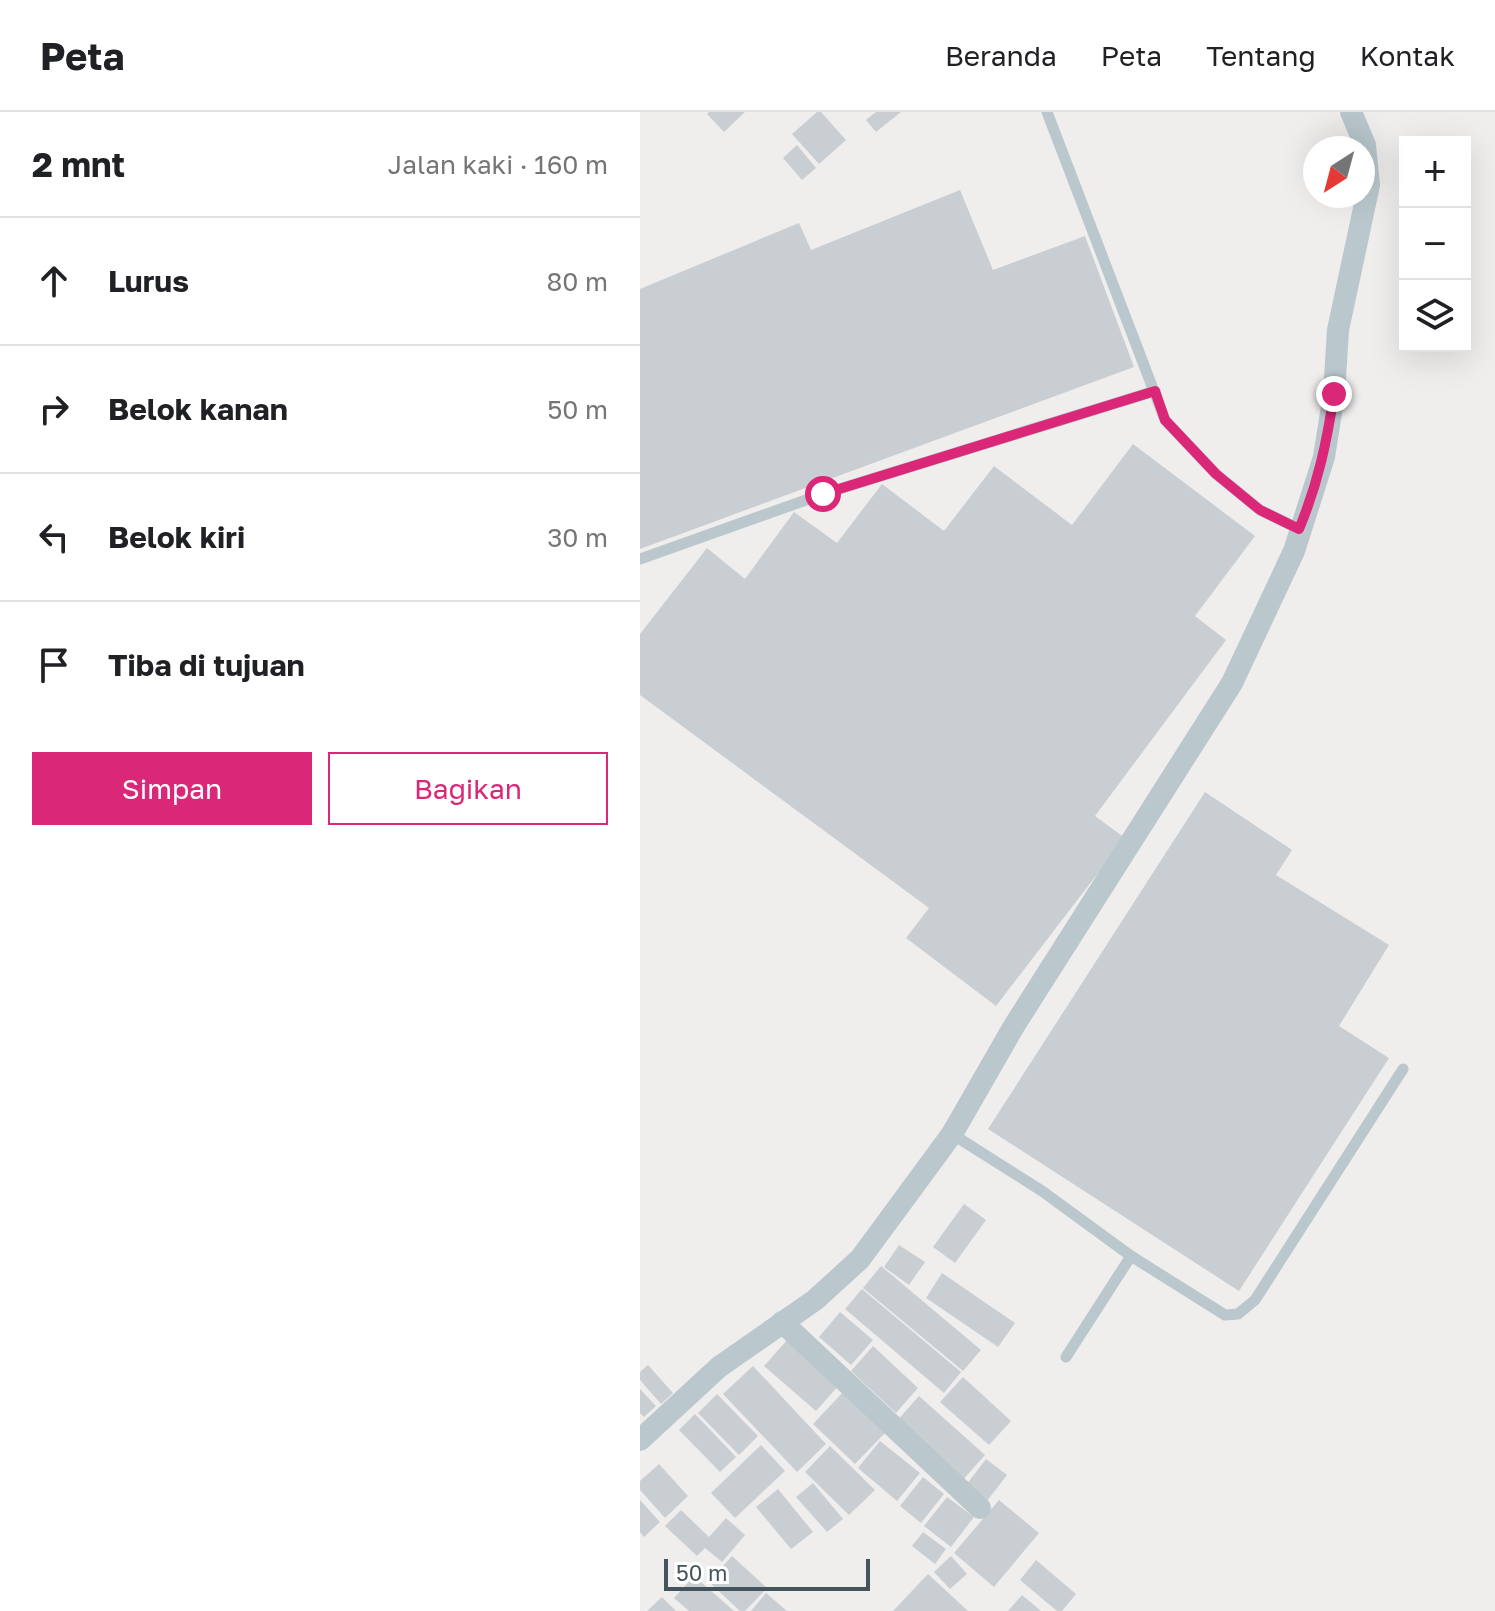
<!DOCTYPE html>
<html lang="id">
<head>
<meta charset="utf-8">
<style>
  :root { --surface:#fff; --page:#f6f6f6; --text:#202124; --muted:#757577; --line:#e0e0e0; --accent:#db2777 }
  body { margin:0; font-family:"Golos Text",sans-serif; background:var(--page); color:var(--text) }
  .controls { position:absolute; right:24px; top:24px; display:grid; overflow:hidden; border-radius:0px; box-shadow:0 8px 32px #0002 }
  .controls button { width:72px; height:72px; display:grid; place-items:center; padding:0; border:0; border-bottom:2px solid var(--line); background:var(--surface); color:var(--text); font:40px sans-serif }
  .compass { position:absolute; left:663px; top:24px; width:72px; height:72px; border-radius:50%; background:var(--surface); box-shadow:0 8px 32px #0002; rotate:216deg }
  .scale { position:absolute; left:24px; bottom:20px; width:206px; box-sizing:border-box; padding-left:8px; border:4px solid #44545c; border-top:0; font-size:22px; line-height:28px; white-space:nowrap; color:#44545c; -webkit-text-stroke:6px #fff; paint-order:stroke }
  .stop { position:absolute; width:24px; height:24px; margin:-18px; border:6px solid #db2777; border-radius:50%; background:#fff }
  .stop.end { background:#db2777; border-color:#fff; box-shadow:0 2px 8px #0008 }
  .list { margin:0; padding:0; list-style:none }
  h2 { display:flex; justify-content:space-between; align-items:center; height:104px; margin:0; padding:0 32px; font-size:34px }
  h2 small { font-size:26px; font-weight:400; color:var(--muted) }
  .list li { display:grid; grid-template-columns:52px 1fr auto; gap:24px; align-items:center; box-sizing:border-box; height:128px; padding:0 32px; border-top:2px solid var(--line) }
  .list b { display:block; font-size:30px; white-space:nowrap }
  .list em { font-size:26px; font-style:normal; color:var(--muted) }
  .actions { display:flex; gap:16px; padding:24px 32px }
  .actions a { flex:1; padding:18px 0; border:2px solid var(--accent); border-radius:0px; text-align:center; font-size:28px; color:var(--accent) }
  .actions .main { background:var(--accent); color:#fff }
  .icon { flex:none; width:44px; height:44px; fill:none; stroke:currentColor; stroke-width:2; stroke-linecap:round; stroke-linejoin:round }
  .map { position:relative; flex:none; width:855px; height:1499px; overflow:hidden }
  header { display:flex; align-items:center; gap:48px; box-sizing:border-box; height:112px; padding:0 40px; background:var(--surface); border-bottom:2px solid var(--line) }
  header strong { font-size:38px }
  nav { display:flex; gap:44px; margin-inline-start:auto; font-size:28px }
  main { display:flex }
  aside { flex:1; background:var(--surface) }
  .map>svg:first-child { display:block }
  .building { fill:#c9ced3 }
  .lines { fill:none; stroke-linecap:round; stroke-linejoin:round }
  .service { stroke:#bac8ce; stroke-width:11 }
  .minor { stroke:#bac8ce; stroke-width:22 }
  .route { stroke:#db2777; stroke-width:10 }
</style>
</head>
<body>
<header>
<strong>Peta</strong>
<nav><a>Beranda</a><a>Peta</a><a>Tentang</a><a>Kontak</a></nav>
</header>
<main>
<aside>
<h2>2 mnt<small>Jalan kaki · 160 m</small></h2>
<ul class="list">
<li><svg class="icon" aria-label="ahead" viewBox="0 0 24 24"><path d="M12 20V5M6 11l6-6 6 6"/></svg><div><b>Lurus</b></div><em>80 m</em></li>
<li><svg class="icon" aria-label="right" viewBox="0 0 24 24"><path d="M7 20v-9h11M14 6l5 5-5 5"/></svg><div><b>Belok kanan</b></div><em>50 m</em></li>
<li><svg class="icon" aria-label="left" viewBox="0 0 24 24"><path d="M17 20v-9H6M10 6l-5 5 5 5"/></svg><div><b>Belok kiri</b></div><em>30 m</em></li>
<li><svg class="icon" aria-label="arrive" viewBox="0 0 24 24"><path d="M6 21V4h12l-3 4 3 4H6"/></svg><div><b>Tiba di tujuan</b></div></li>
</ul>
<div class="actions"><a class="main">Simpan</a><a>Bagikan</a></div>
</aside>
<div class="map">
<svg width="855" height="1499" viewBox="0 0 855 1499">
  <rect width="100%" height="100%" fill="#f0eded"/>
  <path class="building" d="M69,0H105L84,20L67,2Z
    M177,0H181L206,28L179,52L152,22Z
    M236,0H261L236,20L226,8Z
    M157,33L176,56L162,68L143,46Z
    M320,78L353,158L445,124L494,255L0,437V177L159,111L171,138Z
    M493,332L615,424L555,504L586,528L455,704L485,726L356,894L266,826L289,796L0,583V522L67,436L105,467L154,400L197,431L242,372L304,419L354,354L432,413Z
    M565,680L652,738L636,763L749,833L699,914L749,946L599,1179L348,1017Z
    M324,1092L346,1108L315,1151L293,1135Z
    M259,1133L285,1150L269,1173L244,1155Z
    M241,1154L341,1238L323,1259L223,1176Z
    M302,1161L375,1211L358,1235L286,1186Z
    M222,1177L321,1260L304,1281L205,1197Z
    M200,1200L233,1228L211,1253L179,1225Z
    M149,1226L201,1271L176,1299L124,1254Z
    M233,1234L278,1276L256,1301L211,1259Z
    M8,1253L33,1281L21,1292L0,1268V1260Z
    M113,1254L186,1332L157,1360L83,1282Z
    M323,1265L371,1309L349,1333L300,1290Z
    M0,1277L16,1294L4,1305L0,1301Z
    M204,1279L246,1320L215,1352L173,1312Z
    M77,1282L118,1324L99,1343L58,1301Z
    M279,1284L345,1343L321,1370L255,1311Z
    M55,1302L96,1345L80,1360L39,1318Z
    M240,1329L280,1361L257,1389L218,1356Z
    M121,1333L145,1359L95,1406L71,1381Z
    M190,1334L235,1378L209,1403L165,1360Z
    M346,1347L367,1363L347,1389L326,1373Z
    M19,1352L48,1384L25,1406L0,1378V1369Z
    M283,1365L304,1382L281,1411L260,1394Z
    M173,1371L203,1407L187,1420L156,1385Z
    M138,1377L173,1420L151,1437L116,1395Z
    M307,1385L334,1405L311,1435L284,1414Z
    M0,1388L20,1410L4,1425L0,1420Z
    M359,1388L399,1421L354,1475L314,1441Z
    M41,1398L69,1425L86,1406L105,1423L82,1450L65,1436L57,1444L25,1414Z
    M283,1420L306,1437L295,1452L272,1434Z
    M92,1444L127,1476L105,1499H100L69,1470Z
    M311,1444L327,1462L310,1477L294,1460Z
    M396,1448L436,1482L422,1499H417L380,1468Z
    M288,1462L328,1499H253Z
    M54,1464L94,1499H49L34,1486Z
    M126,1481L147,1499H111Z
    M382,1483L401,1499H368Z
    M22,1485L36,1499H7Z"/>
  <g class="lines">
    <path class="service" d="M407,0L525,308L576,362L620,398L659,417
      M0,447L183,382L515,279
      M312,1022L402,1079L491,1144L426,1245
      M491,1144L585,1203L598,1202L615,1188L763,957"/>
    <path class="minor" d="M142,1210L340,1396
      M0,1328L79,1255L175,1188L220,1147L312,1022L374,914L592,571L654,439L684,345L694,282L698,218L729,73L725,33L711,0"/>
  </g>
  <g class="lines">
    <path class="route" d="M183,382L515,279L525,308L576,362L620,398L659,417C678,372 687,329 694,282"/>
  </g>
</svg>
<div class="controls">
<button>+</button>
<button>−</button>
<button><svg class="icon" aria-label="layers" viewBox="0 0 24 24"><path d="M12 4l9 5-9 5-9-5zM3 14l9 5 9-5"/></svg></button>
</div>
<svg class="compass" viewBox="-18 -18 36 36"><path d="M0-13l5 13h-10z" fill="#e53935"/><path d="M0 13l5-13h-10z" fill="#757577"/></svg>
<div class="scale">50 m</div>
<div class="stop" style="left:183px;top:382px"></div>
<div class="stop end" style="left:694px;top:282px"></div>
</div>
</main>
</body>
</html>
